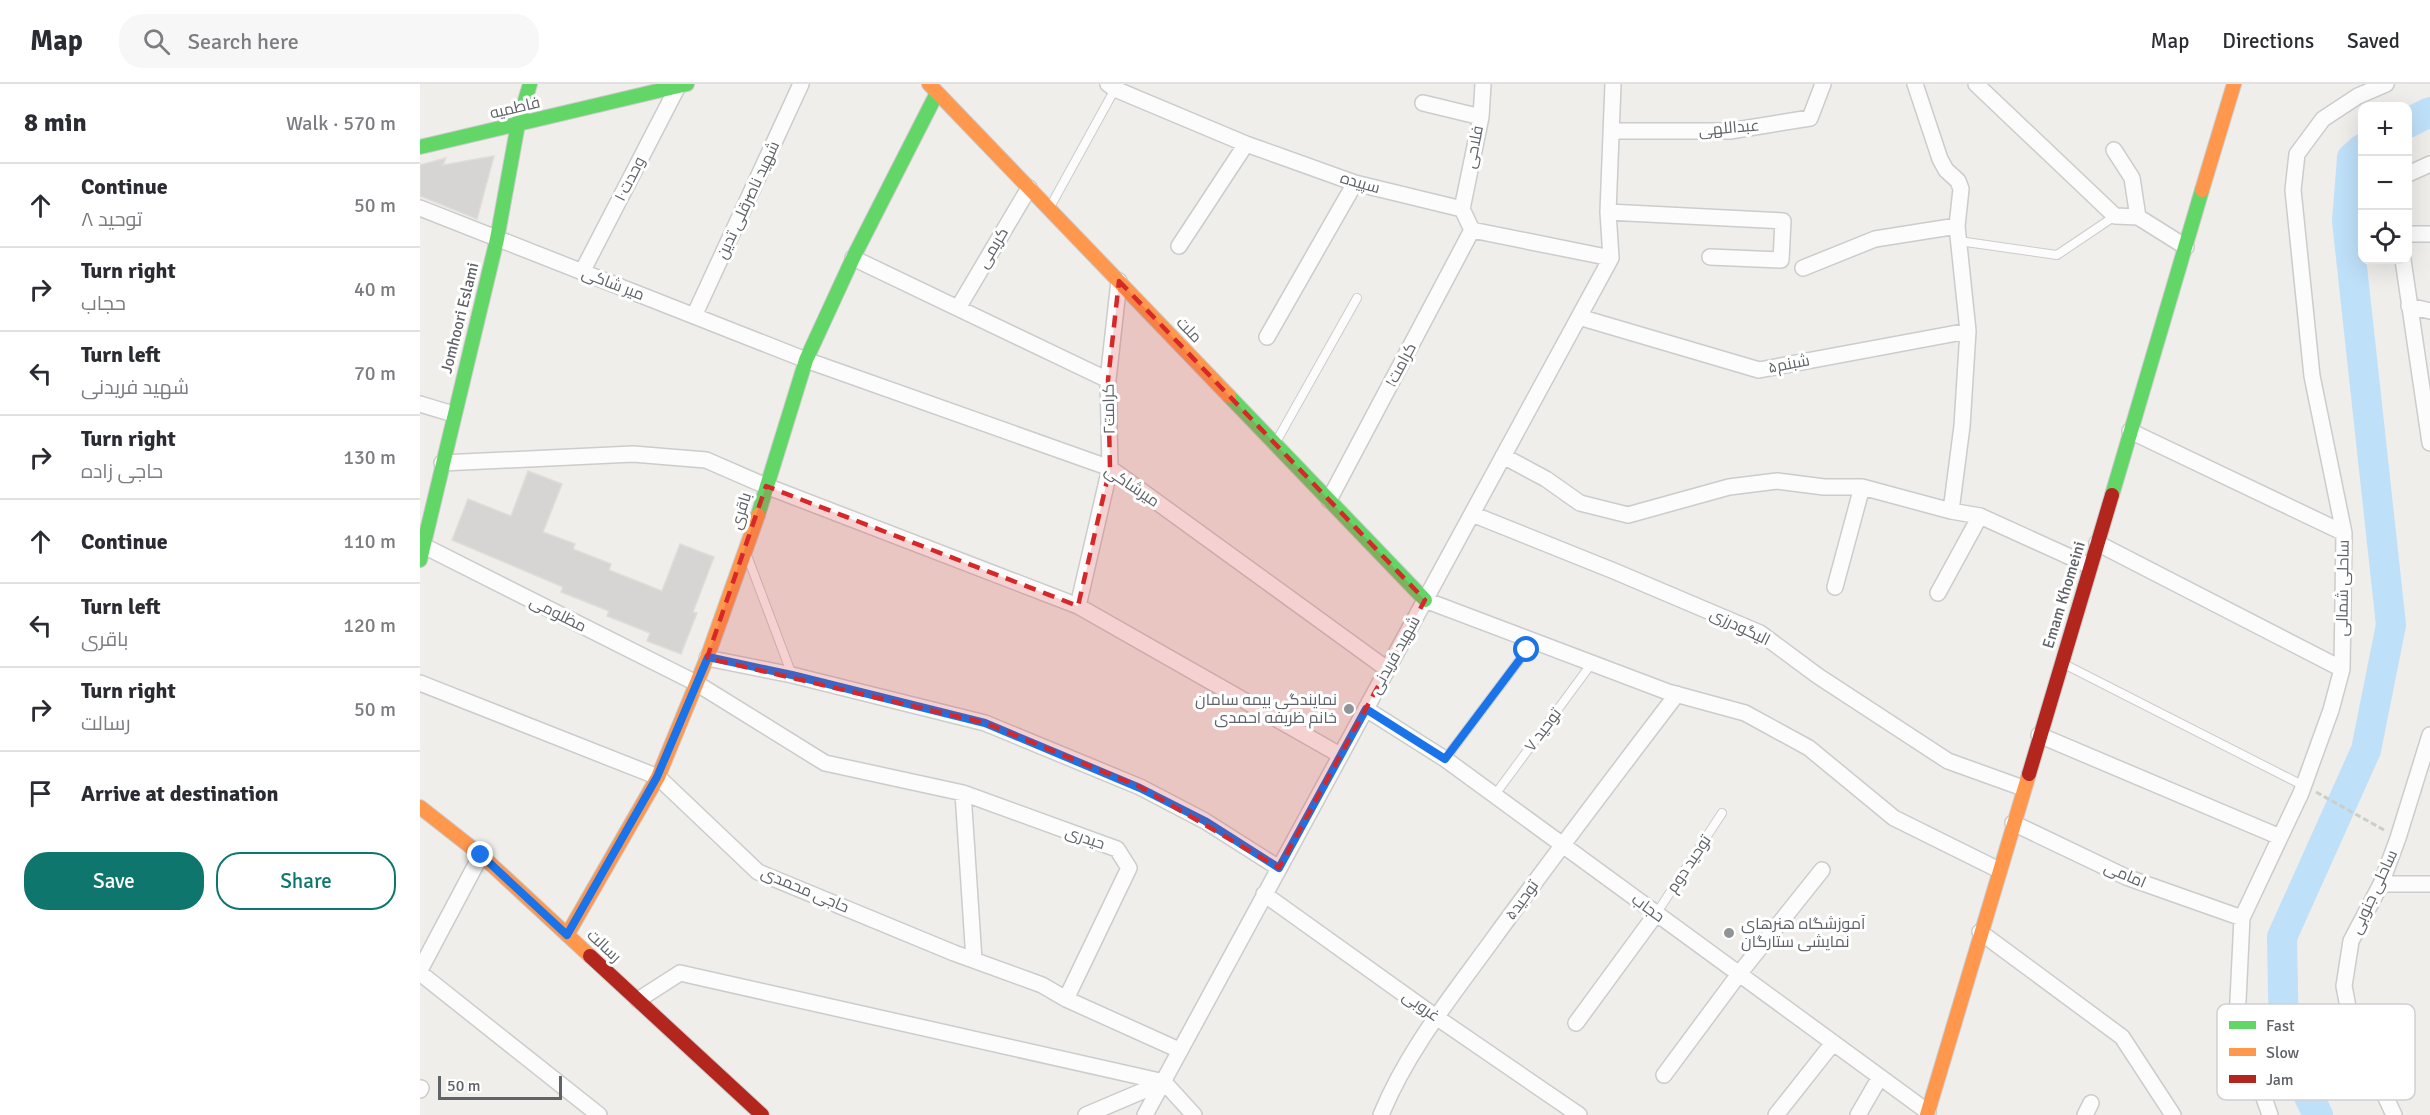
<!DOCTYPE html>
<html lang="en">
<head>
<meta charset="utf-8">
<style>
  :root { --surface:#fff; --page:#f7f7f7; --text:#2b2b33; --muted:#7c7c81; --line:#e1e1e2; --accent:#0f766e }
  body { margin:0; font-family:Signika,Cairo,sans-serif; background:var(--page); color:var(--text) }
  .controls { position:absolute; right:18px; top:18px; display:grid; overflow:hidden; border-radius:12px; box-shadow:0 6px 24px #0002 }
  .controls button { width:54px; height:54px; display:grid; place-items:center; padding:0; border:0; border-bottom:2px solid var(--line); background:var(--surface); color:var(--text); font:30px sans-serif }
  .scale { position:absolute; left:18px; bottom:15px; width:124px; box-sizing:border-box; padding-left:6px; border:3px solid #5f6368; border-top:0; font-size:16px; line-height:21px; white-space:nowrap; color:#5f6368; -webkit-text-stroke:4px #fff; paint-order:stroke }
  .stop { position:absolute; width:18px; height:18px; margin:-14px; border:4px solid #1a73e8; border-radius:50%; background:#fff }
  .stop.end { background:#1a73e8; border-color:#fff; box-shadow:0 2px 6px #0008 }
  .list { margin:0; padding:0; list-style:none }
  h2 { display:flex; justify-content:space-between; align-items:center; height:78px; margin:0; padding:0 24px; font-size:26px }
  h2 small { font-size:20px; font-weight:400; color:var(--muted) }
  .list li { display:grid; grid-template-columns:39px 1fr auto; gap:18px; align-items:center; box-sizing:border-box; height:84px; padding:0 24px; border-top:2px solid var(--line) }
  .list b { display:block; font-size:22px; white-space:nowrap }
  .list p { margin:0; font-size:20px; white-space:nowrap; color:var(--muted) }
  .list em { font-size:20px; font-style:normal; color:var(--muted) }
  .actions { display:flex; gap:12px; padding:18px 24px }
  .actions a { flex:1; padding:14px 0; border:2px solid var(--accent); border-radius:24px; text-align:center; font-size:21px; color:var(--accent) }
  .actions .main { background:var(--accent); color:#fff }
  .icon { flex:none; width:33px; height:33px; fill:none; stroke:currentColor; stroke-width:2; stroke-linecap:round; stroke-linejoin:round }
  .map { position:relative; flex:none; width:2010px; height:1031px; overflow:hidden }
  header { display:flex; align-items:center; gap:36px; box-sizing:border-box; height:84px; padding:0 30px; background:var(--surface); border-bottom:2px solid var(--line) }
  header strong { font-size:28px }
  nav { display:flex; gap:33px; margin-inline-start:auto; font-size:21px }
  .search { width:420px; height:54px; background:var(--page); display:flex; align-items:center; gap:15px; box-sizing:border-box; padding:0 21px; border-radius:24px; color:var(--muted); font-size:22px }
  main { display:flex }
  aside { flex:1; background:var(--surface) }
  .map>svg:first-child { display:block }
  .lines { fill:none; stroke-linecap:round; stroke-linejoin:round }
  .river { stroke:#bfe0f9; stroke-width:30 }
  .building { fill:#d6d5d3; stroke:#deddd9; stroke-width:1.5 }
  .lane-casing { stroke:#cbcccc; stroke-width:10 }
  .street-casing { stroke:#cbcccc; stroke-width:18 }
  .fast-casing { stroke:#cacacb; stroke-width:16 }
  .slow-casing { stroke:#cacacb; stroke-width:16 }
  .jam-casing { stroke:#cacacb; stroke-width:16 }
  .path { stroke:#cacfcc; stroke-width:3; stroke-dasharray:6 3; stroke-linecap:butt }
  .lane { stroke:#fdfcfc; stroke-width:8 }
  .street { stroke:#fdfcfc; stroke-width:15 }
  .fast { stroke:#63d668; stroke-width:14 }
  .slow { stroke:#ff974d; stroke-width:14 }
  .jam { stroke:#b3261e; stroke-width:14 }
  .route { stroke:#1a73e8; stroke-width:8 }
  .marked { fill:#d62828; fill-opacity:0.2; stroke:#d62828; stroke-width:4.5; stroke-dasharray:12 8; stroke-linejoin:round }
  .poi-dot { fill:#919496; stroke:#fff; stroke-width:2 }
  .labels { text-anchor:middle; dominant-baseline:central; stroke-width:6; stroke-linejoin:round; paint-order:stroke }
  .street-label { font-size:16px; fill:#5f6368; stroke:#fff }
  .poi-label { font-size:16px; fill:#5f6368; stroke:#fff; text-anchor:end }
  .key { fill:#fff; stroke:#cfd0d2; stroke-width:1.5 }
  .key-label { font-size:16px; fill:#5f6368 }
</style>
</head>
<body>
<header>
<strong>Map</strong>
<div class="search"><svg class="icon" aria-label="search" viewBox="0 0 24 24"><circle cx="10" cy="10" r="6"/><path d="M15 15l6 6"/></svg>Search here</div>
<nav><a>Map</a><a>Directions</a><a>Saved</a></nav>
</header>
<main>
<aside>
<h2>8 min<small>Walk · 570 m</small></h2>
<ul class="list">
<li><svg class="icon" aria-label="ahead" viewBox="0 0 24 24"><path d="M12 20V5M6 11l6-6 6 6"/></svg><div><b>Continue</b><p>توحید ۸</p></div><em>50 m</em></li>
<li><svg class="icon" aria-label="right" viewBox="0 0 24 24"><path d="M7 20v-9h11M14 6l5 5-5 5"/></svg><div><b>Turn right</b><p>حجاب</p></div><em>40 m</em></li>
<li><svg class="icon" aria-label="left" viewBox="0 0 24 24"><path d="M17 20v-9H6M10 6l-5 5 5 5"/></svg><div><b>Turn left</b><p>شهید فریدنی</p></div><em>70 m</em></li>
<li><svg class="icon" aria-label="right" viewBox="0 0 24 24"><path d="M7 20v-9h11M14 6l5 5-5 5"/></svg><div><b>Turn right</b><p>حاجی زاده</p></div><em>130 m</em></li>
<li><svg class="icon" aria-label="ahead" viewBox="0 0 24 24"><path d="M12 20V5M6 11l6-6 6 6"/></svg><div><b>Continue</b></div><em>110 m</em></li>
<li><svg class="icon" aria-label="left" viewBox="0 0 24 24"><path d="M17 20v-9H6M10 6l-5 5 5 5"/></svg><div><b>Turn left</b><p>باقری</p></div><em>120 m</em></li>
<li><svg class="icon" aria-label="right" viewBox="0 0 24 24"><path d="M7 20v-9h11M14 6l5 5-5 5"/></svg><div><b>Turn right</b><p>رسالت</p></div><em>50 m</em></li>
<li><svg class="icon" aria-label="arrive" viewBox="0 0 24 24"><path d="M6 21V4h12l-3 4 3 4H6"/></svg><div><b>Arrive at destination</b></div></li>
</ul>
<div class="actions"><a class="main">Save</a><a>Share</a></div>
</aside>
<div class="map">
<svg width="2010" height="1031" viewBox="0 0 2010 1031">
  <rect width="100%" height="100%" fill="#efeeea"/>
  <g class="lines">
    <path class="river" d="M1988,39L2010,28
      M1898,1031L1864,961L1862,853L1946,666L1971,541L1927,137L1932,74L1942,65"/>
  </g>
  <path class="building" d="M74,72L57,135L0,112V81L26,74L23,81Z
    M108,387L142,400L123,448L155,460L153,465L191,480L189,486L242,507L260,460L294,473L273,528L277,529L261,570L227,557L230,549L187,532L189,527L141,508L143,503L32,456L48,415L91,432Z"/>
  <g class="lines">
    <defs>
      <path id="lane" d="M630,123L695,5
        M1539,157L1637,171L1695,132
        M856,358L937,214
        M328,474L372,591
        M1642,579L1884,702
        M1025,675L1107,566
        M1074,712L1172,579
        M1236,830L1302,729"/>
      <path id="street" d="M688,0L695,5L826,60L935,99L1042,125L1052,146L1191,174
        M1495,0L1520,75L1526,86L1538,97L1541,105L1537,142L1548,247L1542,342L1531,427
        M1556,0L1695,132L1718,133L1766,163
        M1003,19L1061,33
        M1191,47H1310L1390,34L1403,0
        M1694,66L1712,94L1718,133
        M1988,90L2010,80
        M0,124L386,276L690,384L967,585
        M1042,125L1061,33L1063,0
        M1188,128L1363,137L1361,176L1290,173
        M1988,150H2010
        M759,162L826,60
        M433,174L688,296
        M1191,174L1188,128L1193,0
        M1983,176L2010,359
        M1383,184L1455,155L1537,142
        M162,188L258,2
        M1989,222L2010,227
        M538,224L609,104
        M274,232L381,0
        M1159,233L1339,286L1548,247
        M847,253L935,99
        M0,320L33,330
        M1710,347L1924,449
        M1083,372L1126,395L1160,419L1208,431L1309,403L1357,397L1404,403H1442L1531,427L1560,432L1670,482
        M22,379L213,370L286,376L346,402L658,522L920,671
        M909,416L1052,146
        M1052,430L1194,487L1340,549L1398,592L1528,677L1603,704
        M1677,459L1922,585
        M0,460L276,599L405,679L543,709L697,765L709,784L646,915
        M1415,503L1442,403
        M1518,509L1560,432
        M1005,516L1248,608L1325,629L1389,664L1474,734L1579,786
        M658,522L690,384L688,296L699,197
        M287,574L372,591L565,639L720,703L785,737L859,784
        M0,599L238,693L338,788L534,869L622,901L646,915L759,966
        M946,625L1025,675L1508,1028
        M1619,651L1860,753
        M543,709L554,876
        M1593,739L1706,793L1822,834
        M1961,800H2010
        M844,810L1016,933L1159,1031
        M1560,848L1702,953L1753,1031
        M0,886L61,771
        M0,889L179,1031
        M218,916L260,889L744,998
        M1156,939L1236,830
        M1244,991L1319,890L1402,786
        M744,998L774,1031
        M0,1006L1,1004
        M666,1031L744,998
        M725,1031L1191,174
        M961,1031C987,967 1031,913 1071,858C1131,775 1194,693 1257,610
        M1356,1031L1413,959
        M1438,1031L1460,993
        M1665,1031L1671,1019
        M1850,1031L1817,937L1822,834L1881,709L1911,626L1922,585L1924,449L1892,292L1873,106L1877,70L1903,35L1938,12L1966,0
        M1974,1031L1931,939L1924,902L1931,857L1961,800L1978,754L2010,651"/>
      <path id="fast" d="M0,63L267,0
        M809,312L1005,516
        M1692,411L1782,106
        M338,431L386,276L433,174L517,9
        M0,476L77,155L98,40L110,0"/>
      <path id="slow" d="M509,0L809,312
        M1782,106L1814,0
        M0,723L61,771L170,872
        M147,851L238,693L287,574L338,431
        M1507,1031L1609,690"/>
      <path id="jam" d="M1609,690L1692,411
        M170,872L342,1031"/>
    </defs>
    <use href="#lane" class="lane-casing"/>
    <use href="#street" class="street-casing"/>
    <use href="#fast" class="fast-casing"/>
    <use href="#slow" class="slow-casing"/>
    <use href="#jam" class="jam-casing"/>
    <path class="path" d="M1896,708L1964,746"/>
    <use href="#lane" class="lane"/>
    <use href="#street" class="street"/>
    <use href="#fast" class="fast"/>
    <use href="#slow" class="slow"/>
    <use href="#jam" class="jam"/>
  </g>
  <g class="lines">
    <path class="route" d="M61,771L147,851L237,693L288,573L372,591L565,639L720,704L785,737L859,784L946,625L1025,675L1107,566"/>
  </g>
  <path class="marked" d="M699,197L1005,516L859,784L720,703L565,639L287,574L346,402L658,522L690,384L688,296Z"/>
  <g class="poi-dot">
    <circle cx="929" cy="625" r="6"/>
    <circle cx="1309" cy="849" r="6"/>
  </g>
  <g class="labels">
    <g class="street-label">
      <text transform="translate(95 24) rotate(-13)">فاطمیه</text>
      <text transform="translate(1309 44) rotate(-5)">عبداللهی</text>
      <text transform="translate(1054 63) rotate(-79)">فلاحی</text>
      <text transform="translate(210 95) rotate(-63)">وحدت۱۰</text>
      <text transform="translate(940 99) rotate(16)">سپیده</text>
      <text transform="translate(328 116) rotate(-65)">شهید ناصرقلی تدین</text>
      <text transform="translate(573 164) rotate(-59)">کریمی</text>
      <text transform="translate(193 200) rotate(21)">میر شاکی</text>
      <text transform="translate(40 234) rotate(-76)">Jomhoori Eslami</text>
      <text transform="translate(769 246) rotate(46)">ملت</text>
      <text transform="translate(1369 280) rotate(-11)">شبنم۵</text>
      <text transform="translate(981 281) rotate(-62)">کرامت۱</text>
      <text transform="translate(689 325) rotate(-91)">کرامت۲</text>
      <text transform="translate(712 402) rotate(34)">میرشاکی</text>
      <text transform="translate(321 427) rotate(-73)">باقری</text>
      <text transform="translate(1923 504) rotate(-89)">ساحلی شمالی</text>
      <text transform="translate(1644 511) rotate(-73)">Emam Khomeini</text>
      <text transform="translate(138 530) rotate(27)">مظلومی</text>
      <text transform="translate(1320 543) rotate(26)">الیگودرزی</text>
      <text transform="translate(975 571) rotate(-61)">شهید فریدنی</text>
      <text transform="translate(1123 646) rotate(-53)">توحید ۷</text>
      <text transform="translate(665 754) rotate(19)">حیدری</text>
      <text transform="translate(1269 780) rotate(-56)">توحید دوم</text>
      <text transform="translate(1705 791) rotate(23)">امامی</text>
      <text transform="translate(385 806) rotate(23)">حاجی محمدی</text>
      <text transform="translate(1954 808) rotate(-65)">ساحلی جنوبی</text>
      <text transform="translate(1102 816) rotate(-54)">توحید۵</text>
      <text transform="translate(1228 824) rotate(36)">حجاب</text>
      <text transform="translate(184 862) rotate(43)">رسالت</text>
      <text transform="translate(1001 922) rotate(35)">غروبی</text>
    </g>
    <g class="poi-label">
      <text x="917" y="616">نمایندگی بیمه سامان<tspan x="917" dy="18">خانم ظریفه احمدی</tspan></text>
      <text x="1321" y="840" text-anchor="start">آموزشگاه هنرهای<tspan x="1321" dy="18">نمایشی ستارگان</tspan></text>
    </g>
  </g>
  <rect x="1797" y="920" width="198" height="96" rx="9" class="key"/>
  <rect x="1809" y="937" width="27" height="8" fill="#63d668"/>
  <rect x="1809" y="964" width="27" height="8" fill="#ff974d"/>
  <rect x="1809" y="991" width="27" height="8" fill="#b3261e"/>
  <g class="key-label">
    <text x="1846" y="947">Fast</text>
    <text x="1846" y="974">Slow</text>
    <text x="1846" y="1001">Jam</text>
  </g>
</svg>
<div class="controls">
<button>+</button>
<button>−</button>
<button><svg class="icon" aria-label="locate" viewBox="0 0 24 24"><circle cx="12" cy="12" r="6"/><path d="M12 2v4M12 18v4M2 12h4M18 12h4"/></svg></button>
</div>
<div class="scale">50 m</div>
<div class="stop" style="left:1107px;top:566px"></div>
<div class="stop end" style="left:61px;top:771px"></div>
</div>
</main>
</body>
</html>
